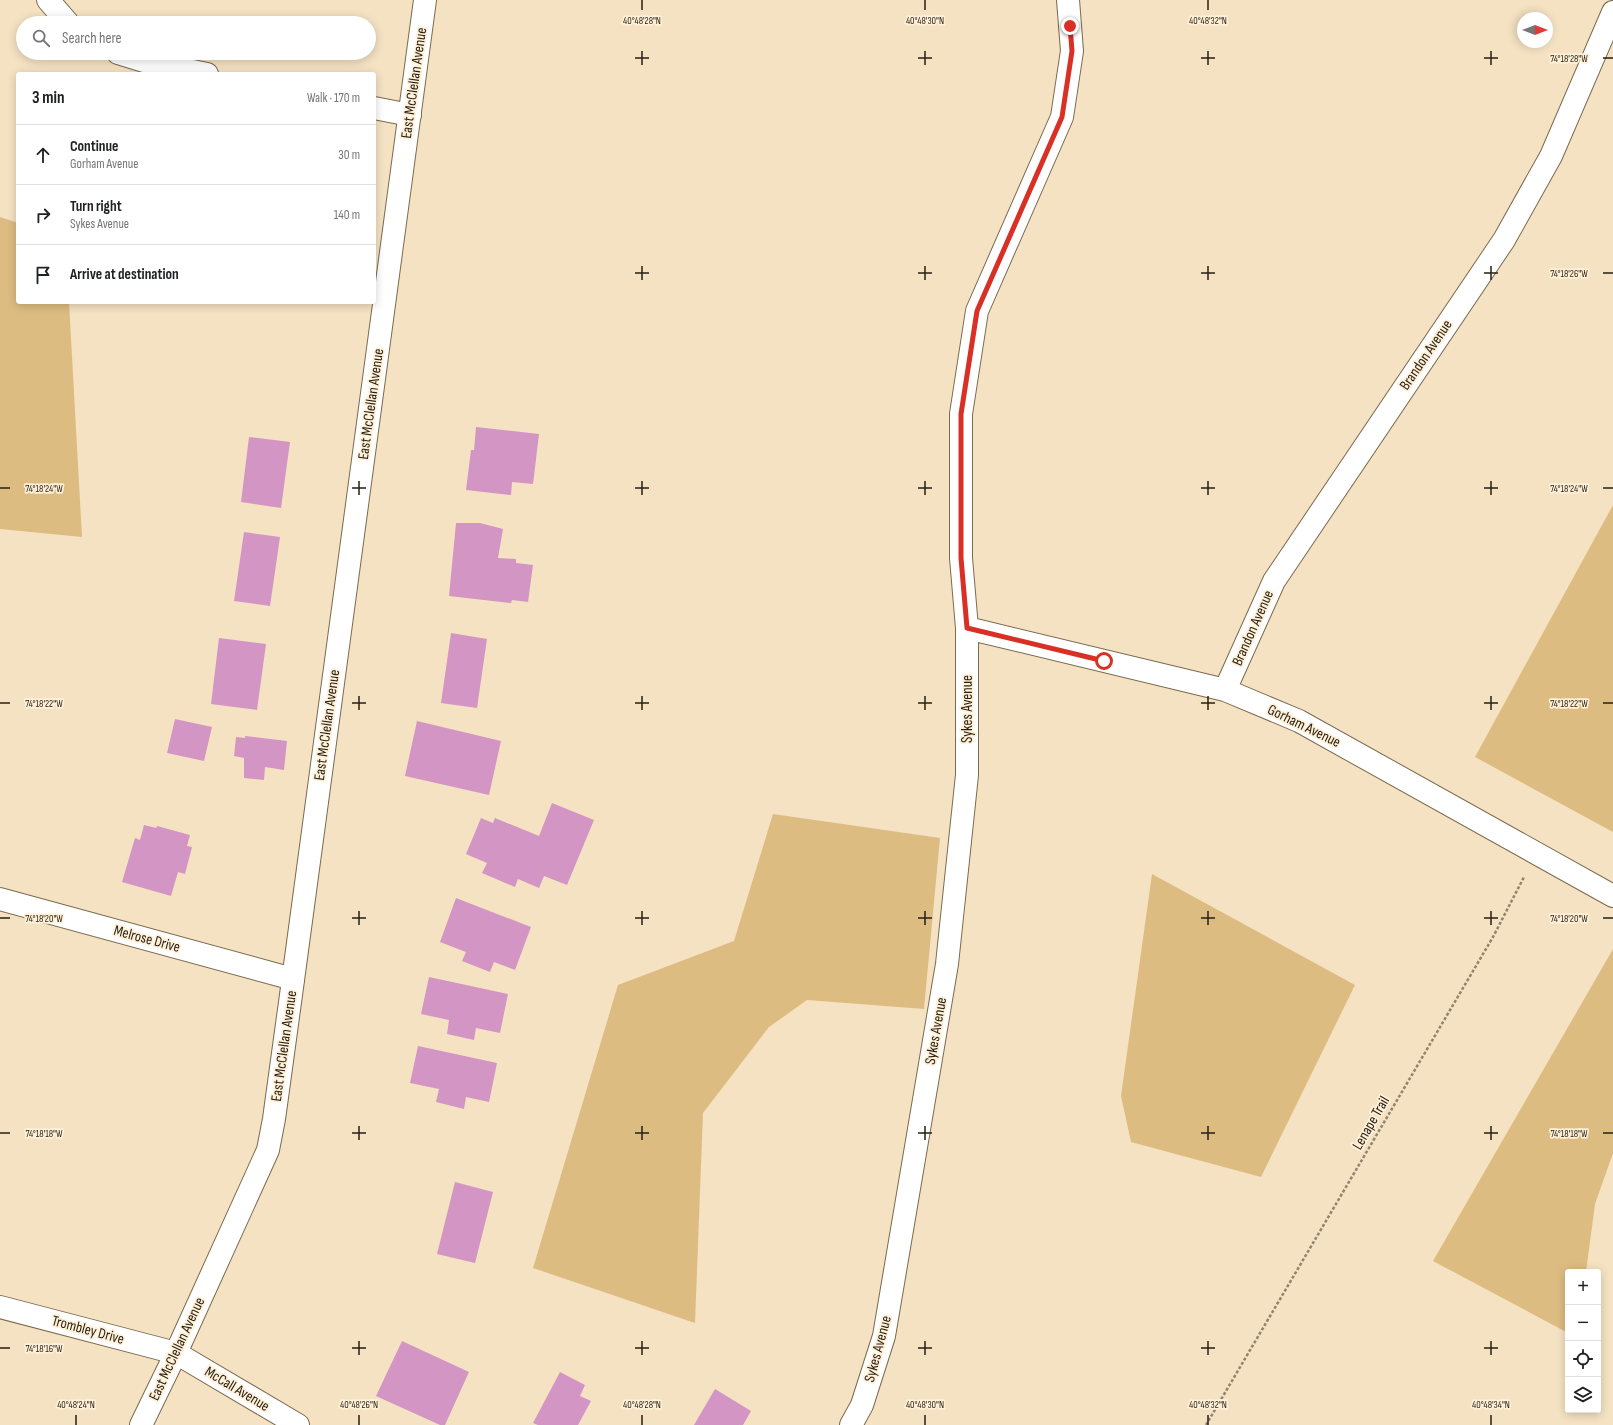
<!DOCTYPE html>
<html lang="en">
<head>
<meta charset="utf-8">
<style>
  :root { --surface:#fff; --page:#f2f2f2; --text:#202124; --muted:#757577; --line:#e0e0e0 }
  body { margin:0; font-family:"Sofia Sans Condensed",sans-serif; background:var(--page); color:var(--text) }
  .controls { position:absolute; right:12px; bottom:12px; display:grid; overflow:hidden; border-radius:4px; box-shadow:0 2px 10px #0003 }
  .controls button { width:36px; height:36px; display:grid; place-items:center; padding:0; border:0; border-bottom:1px solid var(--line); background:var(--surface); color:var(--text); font:20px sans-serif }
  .compass { position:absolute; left:1517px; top:12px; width:36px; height:36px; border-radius:50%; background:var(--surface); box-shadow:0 2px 10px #0003; rotate:90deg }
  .stop { position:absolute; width:12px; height:12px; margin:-9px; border:3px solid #d93025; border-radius:50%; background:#fff }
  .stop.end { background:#d93025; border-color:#fff; box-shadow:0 1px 4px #0008 }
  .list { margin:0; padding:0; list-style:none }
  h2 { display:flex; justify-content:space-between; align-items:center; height:52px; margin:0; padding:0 16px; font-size:17px }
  h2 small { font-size:13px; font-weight:400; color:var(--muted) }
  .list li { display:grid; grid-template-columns:26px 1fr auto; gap:12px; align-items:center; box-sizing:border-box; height:60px; padding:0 16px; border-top:1px solid var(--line) }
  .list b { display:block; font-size:15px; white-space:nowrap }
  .list p { margin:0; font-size:13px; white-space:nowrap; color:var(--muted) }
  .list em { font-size:13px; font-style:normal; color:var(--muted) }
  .icon { flex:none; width:22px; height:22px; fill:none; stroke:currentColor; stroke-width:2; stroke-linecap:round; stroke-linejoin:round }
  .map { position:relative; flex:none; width:1613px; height:1425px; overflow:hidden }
  .search { position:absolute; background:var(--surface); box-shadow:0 2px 10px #0003; left:16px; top:16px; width:360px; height:44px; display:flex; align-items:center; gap:10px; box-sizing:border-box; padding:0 14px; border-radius:22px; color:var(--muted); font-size:15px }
  .panel { position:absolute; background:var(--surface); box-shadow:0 2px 10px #0003; left:16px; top:72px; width:360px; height:232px; border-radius:4px }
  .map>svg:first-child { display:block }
  .green { fill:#ddbc81 }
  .building { fill:#d395c3 }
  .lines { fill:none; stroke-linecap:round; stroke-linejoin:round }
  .street-casing { stroke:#7a6a4e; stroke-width:24 }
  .secondary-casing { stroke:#7a6a4e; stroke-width:24 }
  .path { stroke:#91846e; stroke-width:2.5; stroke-dasharray:3 2; stroke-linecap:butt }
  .street { stroke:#fff; stroke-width:22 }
  .secondary { stroke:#fff; stroke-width:22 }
  .route { stroke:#d93025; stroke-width:5 }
  .ticks { fill:none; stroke:#261f13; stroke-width:1.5 }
  .labels { text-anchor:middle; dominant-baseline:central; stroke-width:3.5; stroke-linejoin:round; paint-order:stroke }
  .street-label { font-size:15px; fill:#261f13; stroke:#fff0d7 }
  .ticks-label { font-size:10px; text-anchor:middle; fill:#261f13; stroke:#fff0d7; stroke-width:3.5; stroke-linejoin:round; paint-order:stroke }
</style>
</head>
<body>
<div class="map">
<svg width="1613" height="1425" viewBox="0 0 1613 1425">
  <rect width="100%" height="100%" fill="#f5e2c3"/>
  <path class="green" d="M0,217L18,223V302H69L82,537L0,529Z
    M1613,505V832L1475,757Z
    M773,814L940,838L924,1009L807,1000L769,1027L703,1113L695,1323L533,1268L618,985L734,941Z
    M1152,874L1355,985L1261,1177L1131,1142L1121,1096Z
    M1613,949V1153L1595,1204L1586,1272H1568V1333L1433,1261Z"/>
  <path class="building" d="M476,427L539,434L533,484L512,482L511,495L466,490L471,450H474Z
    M249,437L290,442L281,508L241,502Z
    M456,523H480L503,529L498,558L516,559V563L533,565L528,602L512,600L511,603L449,596Z
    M244,532L280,537L270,606L234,601Z
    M451,633L487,639L477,708L441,703Z
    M219,638L266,644L257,710L211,704Z
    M175,719L212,727L204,761L167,753Z
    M417,721L501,741L489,795L405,776Z
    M245,736L287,741L284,770L265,767L264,780L244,778V758L234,756L236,737L245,738Z
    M552,803L594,820L567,885L544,876L539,888L518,879L515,887L482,873L487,863L466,854L481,818L493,823L495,818L539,836Z
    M144,825L156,828L157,826L190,835L187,846L192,847L185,874L178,872L171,896L122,882L135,838L140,840Z
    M456,898L531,927L515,970L494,962L490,972L462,961L466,952L440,942Z
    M429,977L508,994L500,1033L476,1028L474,1040L447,1034L449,1020L421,1014Z
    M418,1046L497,1063L489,1102L466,1097L464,1109L436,1102L439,1089L410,1083Z
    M455,1182L493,1192L475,1263L437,1254Z
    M402,1341L469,1372L445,1425H440L376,1396Z
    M560,1372L585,1385L580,1396L591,1401L578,1425H538L533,1423Z
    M715,1389L751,1411L743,1425H694Z"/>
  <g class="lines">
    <defs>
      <path id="street" d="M48,0L68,23
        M118,53L144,61L207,74
        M374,108L410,115
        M967,628L1225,690L1299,721L1613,896
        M1225,690L1274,581L1504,240L1551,156L1613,12
        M0,899L293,979
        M0,1307L176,1353L298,1425
        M851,1425L862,1405L884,1336L947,964L967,775V628L961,558V414L977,311L1062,117L1072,51L1068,0"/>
      <path id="secondary" d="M141,1425L176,1353L268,1150L274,1119L291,995L425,0"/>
    </defs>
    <use href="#street" class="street-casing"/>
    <use href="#secondary" class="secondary-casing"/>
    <path class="path" d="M1206,1425L1493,937L1524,877"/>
    <use href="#street" class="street"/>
    <use href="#secondary" class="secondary"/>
  </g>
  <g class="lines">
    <path class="route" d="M1070,26L1072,51L1062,117L977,311L961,414V558L967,628L1104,661"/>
  </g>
  <path class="ticks" d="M642,0V10M925,0V10M1208,0V10M642,51V65M925,51V65M1208,51V65M1491,51V65M635,58H649M918,58H932M1201,58H1215M1484,58H1498M1603,58H1613M642,266V280M925,266V280M1208,266V280M1491,266V280M635,273H649M918,273H932M1201,273H1215M1484,273H1498M1603,273H1613M359,481V495M642,481V495M925,481V495M1208,481V495M1491,481V495M0,488H10M352,488H366M635,488H649M918,488H932M1201,488H1215M1484,488H1498M1603,488H1613M359,696V710M642,696V710M925,696V710M1208,696V710M1491,696V710M0,703H10M352,703H366M635,703H649M918,703H932M1201,703H1215M1484,703H1498M1603,703H1613M359,911V925M642,911V925M925,911V925M1208,911V925M1491,911V925M0,918H10M352,918H366M635,918H649M918,918H932M1201,918H1215M1484,918H1498M1603,918H1613M359,1126V1140M642,1126V1140M925,1126V1140M1208,1126V1140M1491,1126V1140M0,1133H10M352,1133H366M635,1133H649M918,1133H932M1201,1133H1215M1484,1133H1498M1603,1133H1613M359,1341V1355M642,1341V1355M925,1341V1355M1208,1341V1355M1491,1341V1355M0,1348H10M352,1348H366M635,1348H649M918,1348H932M1201,1348H1215M1484,1348H1498M76,1415V1425M359,1415V1425M642,1415V1425M925,1415V1425M1208,1415V1425M1491,1415V1425"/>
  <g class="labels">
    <g class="street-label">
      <text transform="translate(414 83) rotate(-82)">East McClellan Avenue</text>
      <text transform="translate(1426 355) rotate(-56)">Brandon Avenue</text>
      <text transform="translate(371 404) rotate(-82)">East McClellan Avenue</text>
      <text transform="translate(1253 628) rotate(-66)">Brandon Avenue</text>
      <text transform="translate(967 709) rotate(-90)">Sykes Avenue</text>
      <text transform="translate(327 725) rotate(-82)">East McClellan Avenue</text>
      <text transform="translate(1304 726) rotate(26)">Gorham Avenue</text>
      <text transform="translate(147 939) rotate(15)">Melrose Drive</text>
      <text transform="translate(936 1031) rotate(-80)">Sykes Avenue</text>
      <text transform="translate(284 1046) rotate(-82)">East McClellan Avenue</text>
      <text transform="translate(1371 1123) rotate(-60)">Lenape Trail</text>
      <text transform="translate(88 1330) rotate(15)">Trombley Drive</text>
      <text transform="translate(177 1349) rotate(-65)">East McClellan Avenue</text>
      <text transform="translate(878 1349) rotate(-75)">Sykes Avenue</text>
      <text transform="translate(237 1389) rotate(31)">McCall Avenue</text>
    </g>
  </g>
  <g class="ticks-label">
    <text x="642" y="24">40°48'28"N</text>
    <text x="925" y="24">40°48'30"N</text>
    <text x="1208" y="24">40°48'32"N</text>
    <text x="1569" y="62">74°18'28"W</text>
    <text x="1569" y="277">74°18'26"W</text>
    <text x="1569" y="492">74°18'24"W</text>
    <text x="44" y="492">74°18'24"W</text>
    <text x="1569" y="707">74°18'22"W</text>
    <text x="44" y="707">74°18'22"W</text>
    <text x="1569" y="922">74°18'20"W</text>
    <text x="44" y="922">74°18'20"W</text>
    <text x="44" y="1137">74°18'18"W</text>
    <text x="1569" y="1137">74°18'18"W</text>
    <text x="44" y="1352">74°18'16"W</text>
    <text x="76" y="1408">40°48'24"N</text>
    <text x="359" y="1408">40°48'26"N</text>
    <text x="642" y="1408">40°48'28"N</text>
    <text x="925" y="1408">40°48'30"N</text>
    <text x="1208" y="1408">40°48'32"N</text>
    <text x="1491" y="1408">40°48'34"N</text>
  </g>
</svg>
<div class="controls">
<button>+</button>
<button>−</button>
<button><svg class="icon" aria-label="locate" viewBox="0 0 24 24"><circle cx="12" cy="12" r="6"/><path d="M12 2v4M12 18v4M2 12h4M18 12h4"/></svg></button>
<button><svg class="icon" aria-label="layers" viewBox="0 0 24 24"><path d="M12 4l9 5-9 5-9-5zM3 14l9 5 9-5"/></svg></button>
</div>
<svg class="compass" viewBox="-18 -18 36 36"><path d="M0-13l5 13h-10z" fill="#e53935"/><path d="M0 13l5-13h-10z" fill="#757577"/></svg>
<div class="stop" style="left:1104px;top:661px"></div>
<div class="stop end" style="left:1070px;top:26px"></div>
<div class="search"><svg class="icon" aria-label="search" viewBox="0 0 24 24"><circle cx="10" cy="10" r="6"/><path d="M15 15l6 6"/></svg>Search here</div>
<section class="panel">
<h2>3 min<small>Walk · 170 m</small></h2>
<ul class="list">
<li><svg class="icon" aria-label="ahead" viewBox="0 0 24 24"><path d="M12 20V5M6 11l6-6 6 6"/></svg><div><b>Continue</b><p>Gorham Avenue</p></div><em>30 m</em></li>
<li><svg class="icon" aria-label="right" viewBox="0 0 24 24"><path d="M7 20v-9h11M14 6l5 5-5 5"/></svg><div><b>Turn right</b><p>Sykes Avenue</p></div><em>140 m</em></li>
<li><svg class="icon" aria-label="arrive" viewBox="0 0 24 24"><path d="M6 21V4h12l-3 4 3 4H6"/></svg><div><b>Arrive at destination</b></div></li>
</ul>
</section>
</div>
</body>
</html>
